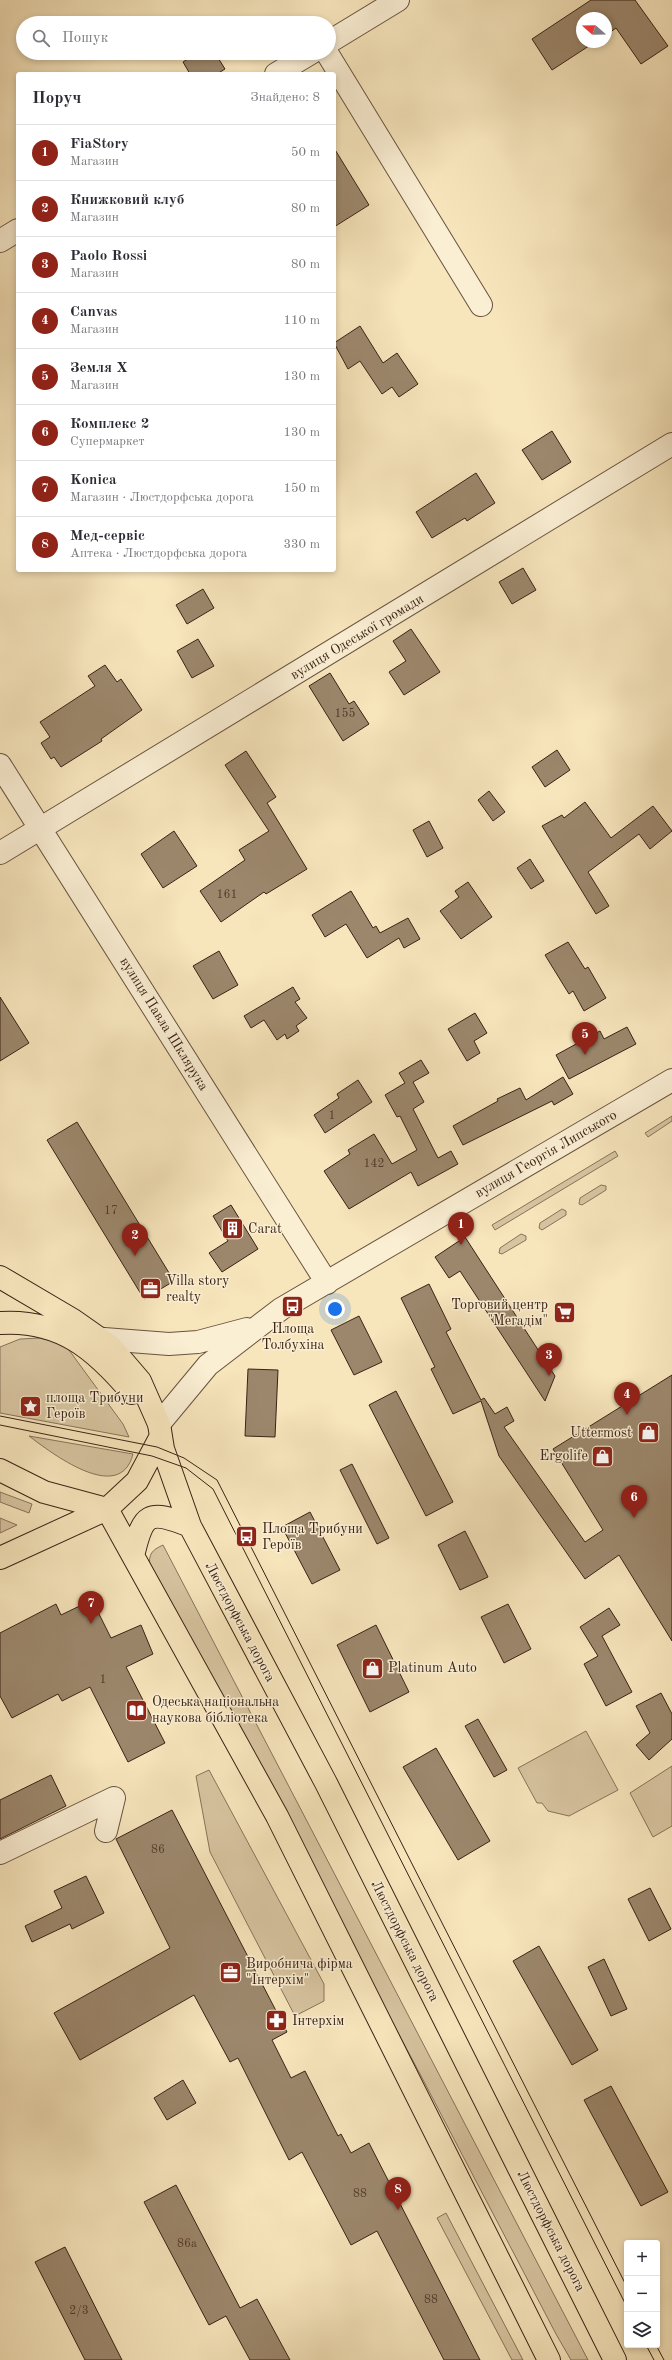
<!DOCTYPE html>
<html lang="uk">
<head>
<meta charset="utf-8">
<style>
  :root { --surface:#fff; --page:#f7f7f7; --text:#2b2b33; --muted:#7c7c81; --line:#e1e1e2; --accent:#8f2418 }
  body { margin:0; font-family:"Old Standard TT",serif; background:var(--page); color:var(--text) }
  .controls { position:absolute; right:12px; bottom:12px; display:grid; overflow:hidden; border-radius:4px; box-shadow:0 2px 6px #0003 }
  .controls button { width:36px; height:36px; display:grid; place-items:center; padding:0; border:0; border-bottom:1px solid var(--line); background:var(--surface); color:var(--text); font:20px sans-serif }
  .compass { position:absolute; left:576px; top:12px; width:36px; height:36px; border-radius:50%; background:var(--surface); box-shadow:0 2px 6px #0003; rotate:290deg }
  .you { position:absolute; left:335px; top:1309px; width:14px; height:14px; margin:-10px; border:3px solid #fff; border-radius:50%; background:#1a73e8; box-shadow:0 0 0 6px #1a73e833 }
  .badge { display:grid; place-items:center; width:26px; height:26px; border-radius:50%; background:var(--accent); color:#fff; font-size:13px; font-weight:700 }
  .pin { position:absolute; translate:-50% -33px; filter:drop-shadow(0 1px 2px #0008) }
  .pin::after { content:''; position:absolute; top:21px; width:14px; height:12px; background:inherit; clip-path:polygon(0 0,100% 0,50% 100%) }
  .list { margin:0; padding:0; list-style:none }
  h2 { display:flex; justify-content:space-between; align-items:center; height:52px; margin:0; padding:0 16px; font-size:17px }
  h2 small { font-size:13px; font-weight:400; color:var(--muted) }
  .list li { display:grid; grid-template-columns:26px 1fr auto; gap:12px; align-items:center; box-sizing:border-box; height:56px; padding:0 16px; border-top:1px solid var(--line) }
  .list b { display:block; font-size:15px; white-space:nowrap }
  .list p { margin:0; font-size:13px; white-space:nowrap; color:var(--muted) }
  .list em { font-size:13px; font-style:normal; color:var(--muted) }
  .icon { flex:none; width:22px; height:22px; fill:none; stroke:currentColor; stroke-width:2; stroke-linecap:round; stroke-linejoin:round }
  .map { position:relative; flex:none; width:672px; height:2360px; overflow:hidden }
  .search { position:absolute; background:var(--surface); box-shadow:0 2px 6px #0003; left:16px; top:16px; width:320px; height:44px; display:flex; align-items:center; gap:10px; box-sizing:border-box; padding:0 14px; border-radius:22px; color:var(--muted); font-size:15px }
  .panel { position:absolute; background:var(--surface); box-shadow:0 2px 6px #0003; left:16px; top:72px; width:320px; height:500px; border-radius:4px }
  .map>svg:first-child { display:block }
  .green { fill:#d7c4a0; stroke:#88735a }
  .building { fill:#9c876c; stroke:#3a2215 }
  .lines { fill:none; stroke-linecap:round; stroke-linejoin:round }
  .minor-casing { stroke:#69533f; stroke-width:24 }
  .major-casing { stroke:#3a2215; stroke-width:24 }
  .minor { stroke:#faeed3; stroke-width:22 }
  .major { stroke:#f7e5bc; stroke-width:22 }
  .tram { stroke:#3a2215; stroke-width:1 }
  .labels { text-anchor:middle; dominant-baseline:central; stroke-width:3; stroke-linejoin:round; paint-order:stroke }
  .number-label { font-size:12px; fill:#523b2b }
  .street-label { font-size:14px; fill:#3a2215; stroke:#faeed3 }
  .poi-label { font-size:14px; fill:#3a2215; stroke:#faeed3; text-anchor:start }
</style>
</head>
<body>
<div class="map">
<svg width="672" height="2360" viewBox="0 0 672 2360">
  <rect width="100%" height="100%" fill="#f7e5bc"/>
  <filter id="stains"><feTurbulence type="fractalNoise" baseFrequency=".005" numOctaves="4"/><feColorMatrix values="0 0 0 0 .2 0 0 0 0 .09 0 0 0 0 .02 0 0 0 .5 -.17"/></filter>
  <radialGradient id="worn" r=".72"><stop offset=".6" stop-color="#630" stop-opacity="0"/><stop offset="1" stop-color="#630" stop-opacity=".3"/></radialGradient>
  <path class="green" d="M672,1116V1121L648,1137L645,1133Z
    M615,1151L618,1156L495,1230L492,1225Z
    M601,1185L606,1186V1190L582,1205L579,1204L580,1198Z
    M562,1209L566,1211V1215L542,1230L539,1228L540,1223Z
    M521,1234L526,1236V1240L502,1254L499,1253L500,1248Z
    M40,1338L60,1343L69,1350L123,1424L129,1437L0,1413V1347L20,1339Z
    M29,1436L133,1454C120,1506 50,1452 29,1436Z
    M0,1492L32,1504L29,1513L0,1502Z
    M0,1518L17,1525L0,1533Z
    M163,1545L588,2360H571L556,2334L420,2074L150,1567C148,1554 152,1550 163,1545Z
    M586,1731L618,1790L569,1816L548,1811L542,1803H537L518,1768Z
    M672,1766V1826L653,1837L630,1793Z
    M209,1770L324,1984V2001L295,2016L210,1852L196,1776Z
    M446,2213L523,2360H512L437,2218Z"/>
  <path class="building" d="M591,0H635L668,46L641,64L616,28L606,35V18H582V42H595L552,70L532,39Z
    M197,53H215L225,69L217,74H190L183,62Z
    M334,148L369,205L334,227Z
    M360,326L383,363L397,353L418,384L399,397L392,387L382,394L360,361L348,369L334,343Z
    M552,431L571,462L542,480L522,450Z
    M476,473L495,503L467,521L465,518L432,538L416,512Z
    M523,568L536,590L512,604L499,582Z
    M203,589L214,608L187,624L176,605Z
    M411,629L440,672L404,695L389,672L406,661L393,641Z
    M198,639L214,666L192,678L177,651Z
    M105,665L117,682L121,679L142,710L101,739L102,741L61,767L54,757L51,759L41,743L50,737L40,722L95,686L88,676Z
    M330,673L349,704L354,701L369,724L343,741L309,686Z
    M557,750L570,770L545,787L532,767Z
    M246,751L276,797L267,803L307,869L266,894L264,892L221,922L200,891L245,860L239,850L269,831L225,765Z
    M489,791L505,812L493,821L478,800Z
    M585,802L611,838L653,806L672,831L650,849L639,834L588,872L609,906L596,914L542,826L562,815L564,818Z
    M429,821L443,848L427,857L413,830Z
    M174,831L197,866L163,888L141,854Z
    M530,859L544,881L531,889L517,868Z
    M468,882L492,917L461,939L440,911L459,897L455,891Z
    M351,891L373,928L376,926L380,933L408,918L420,939L404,948L399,938L367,958L346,924L325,937L312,915Z
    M568,942L585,969L588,967L606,998L584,1011L573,991L569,994L545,955Z
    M219,951L238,985L213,999L193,966Z
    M293,987L300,999L295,1002L307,1018L296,1026L299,1031L287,1039L285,1034L277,1040L264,1020L251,1028L244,1016Z
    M0,997L29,1043L0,1061Z
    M475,1013L487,1033L474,1041L480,1053L467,1061L448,1029Z
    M627,1027L636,1044L569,1079L556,1055L600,1031L604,1039Z
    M421,1060L429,1073L413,1082L424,1102L413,1109L438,1158L451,1151L458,1164L418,1186L411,1172L349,1209L324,1171L350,1154L348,1150L374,1134L392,1164L417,1150L400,1116L397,1117L385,1095L405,1083L399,1073Z
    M563,1077L573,1094L554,1105L552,1101L463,1145L453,1126L498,1101L497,1099L520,1088L526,1100Z
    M358,1080L372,1102L325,1133L314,1115L339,1098L337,1094Z
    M77,1122L174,1281L144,1299L47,1140Z
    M231,1205L258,1249L222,1272L209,1253L228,1241L213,1216Z
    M465,1237L555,1376L545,1401L460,1271L449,1278L435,1257Z
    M429,1284L451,1329L446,1332L481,1400L484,1398L495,1414L507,1407L514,1421L504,1427L585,1542L603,1530L553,1449L672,1375V1641L619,1555L585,1579L499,1456L481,1401L453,1414L431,1369L435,1367L401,1298Z
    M359,1316L382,1362L354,1375L331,1330Z
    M248,1369L278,1370L275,1437L245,1436Z
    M396,1391L453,1502L426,1516L369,1405Z
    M352,1464L389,1538L377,1544L340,1470Z
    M310,1512L340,1570L312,1584L282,1527Z
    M465,1531L488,1577L460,1590L438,1545Z
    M92,1600L111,1638L141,1625L153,1654L126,1667L165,1743L128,1762L90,1687L62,1701L58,1694L12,1718L0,1696V1633L56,1604L61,1615Z
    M508,1604L531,1649L504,1663L481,1617Z
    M609,1608L620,1625L602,1636L632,1692L606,1706L584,1664L598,1656L580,1627Z
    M376,1625L409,1692L370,1712L337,1645Z
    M661,1693L672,1714V1739L649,1760L636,1745L650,1733L636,1706Z
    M478,1719L507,1770L494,1777L465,1726Z
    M436,1748L490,1841L458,1860L403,1767Z
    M51,1775L66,1806L0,1839V1800Z
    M172,1810L287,2032L272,2040L291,2078L305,2071L338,2136L341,2134L351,2153L369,2143L480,2360H444L377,2231L351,2245L302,2152L289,2160L238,2058L230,2062L194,1995L80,2060L54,2013L170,1948L116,1839Z
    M86,1876L104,1913L72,1929L70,1924L32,1942L25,1926L62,1908L54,1891Z
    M650,1888L671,1929L649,1941L628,1899Z
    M539,1946L598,2050L572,2065L513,1961Z
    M604,1959L627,2009L611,2016L588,1967Z
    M183,2080L196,2103L167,2120L154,2098Z
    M611,2086L668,2192L641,2206L584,2100Z
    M176,2185L240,2308L257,2299L290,2360H250L226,2316L209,2325L144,2202Z
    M65,2247L122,2360H85L35,2262Z"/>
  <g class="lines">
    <defs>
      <path id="minor" d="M329,42L398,0
        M327,53L481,305
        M276,74L311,53
        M0,241L18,230
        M0,765L327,1283
        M0,853L672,444
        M91,1338L169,1344L198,1342L247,1329
        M159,1424L208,1365L281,1309L672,1080
        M0,1853L114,1798L106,1831"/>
      <path id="major" d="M0,1277L73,1320L110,1346L140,1381L159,1424L163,1449L190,1526L326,1783L615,2360
        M0,1323C60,1319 95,1349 132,1393
        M0,1470L44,1492L107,1509
        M107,1509L277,1816L549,2360
        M133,1556C143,1513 148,1509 190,1526
        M0,1558L107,1509L137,1481L160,1438"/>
    </defs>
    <use href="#minor" class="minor-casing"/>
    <use href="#major" class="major-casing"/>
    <use href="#minor" class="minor"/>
    <use href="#major" class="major"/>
    <path class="tram" d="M0,1416L157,1447L184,1458L217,1480L627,2287
      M0,1425L152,1456L186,1468L213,1489L627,2307
      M646,2345L654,2360
      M656,2345L664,2360"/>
  </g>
  <defs>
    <symbol id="building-square" viewBox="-11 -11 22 22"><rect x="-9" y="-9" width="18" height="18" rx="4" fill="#8f2418" stroke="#faeed3"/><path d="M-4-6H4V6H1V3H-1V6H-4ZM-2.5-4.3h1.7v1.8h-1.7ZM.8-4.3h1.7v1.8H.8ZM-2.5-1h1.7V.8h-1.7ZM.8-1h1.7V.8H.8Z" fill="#fff"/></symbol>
    <symbol id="office-square" viewBox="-11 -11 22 22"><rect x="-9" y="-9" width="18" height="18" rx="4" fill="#8f2418" stroke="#faeed3"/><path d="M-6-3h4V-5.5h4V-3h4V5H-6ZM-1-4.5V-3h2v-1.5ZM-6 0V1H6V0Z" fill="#fff"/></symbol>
    <symbol id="bus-square" viewBox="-11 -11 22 22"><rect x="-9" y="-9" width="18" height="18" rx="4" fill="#8f2418" stroke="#faeed3"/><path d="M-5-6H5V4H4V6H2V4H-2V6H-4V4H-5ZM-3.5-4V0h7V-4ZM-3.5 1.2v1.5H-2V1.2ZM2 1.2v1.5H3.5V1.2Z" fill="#fff"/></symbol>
    <symbol id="supermarket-square" viewBox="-11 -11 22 22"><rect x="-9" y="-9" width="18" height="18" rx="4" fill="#8f2418" stroke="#faeed3"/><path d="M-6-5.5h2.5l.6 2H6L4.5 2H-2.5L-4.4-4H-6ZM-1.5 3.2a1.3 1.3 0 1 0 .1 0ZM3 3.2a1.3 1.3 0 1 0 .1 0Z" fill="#fff"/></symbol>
    <symbol id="sight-square" viewBox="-11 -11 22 22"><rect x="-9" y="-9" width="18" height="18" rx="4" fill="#8f2418" stroke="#faeed3"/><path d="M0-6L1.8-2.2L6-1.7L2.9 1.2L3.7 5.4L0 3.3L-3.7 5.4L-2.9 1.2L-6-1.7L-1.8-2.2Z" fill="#fff"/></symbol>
    <symbol id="shop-square" viewBox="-11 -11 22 22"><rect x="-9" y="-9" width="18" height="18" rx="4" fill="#8f2418" stroke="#faeed3"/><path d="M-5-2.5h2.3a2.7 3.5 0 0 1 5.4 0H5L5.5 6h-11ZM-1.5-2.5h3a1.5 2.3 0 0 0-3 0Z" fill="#fff"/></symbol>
    <symbol id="library-square" viewBox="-11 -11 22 22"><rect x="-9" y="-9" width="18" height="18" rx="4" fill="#8f2418" stroke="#faeed3"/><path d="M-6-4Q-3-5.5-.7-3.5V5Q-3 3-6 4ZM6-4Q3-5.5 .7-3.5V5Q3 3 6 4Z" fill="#fff"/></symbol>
    <symbol id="pharmacy-square" viewBox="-11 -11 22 22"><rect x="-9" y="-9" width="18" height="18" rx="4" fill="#8f2418" stroke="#faeed3"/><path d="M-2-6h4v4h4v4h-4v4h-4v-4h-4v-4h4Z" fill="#fff"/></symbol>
  </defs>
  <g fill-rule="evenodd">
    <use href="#building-square" x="220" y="1216" width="25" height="25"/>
    <use href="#office-square" x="138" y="1276" width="25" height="25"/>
    <use href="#bus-square" x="280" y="1294" width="25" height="25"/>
    <use href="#supermarket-square" x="552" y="1300" width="25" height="25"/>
    <use href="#sight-square" x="18" y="1394" width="25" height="25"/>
    <use href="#shop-square" x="636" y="1420" width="25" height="25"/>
    <use href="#shop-square" x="590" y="1444" width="25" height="25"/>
    <use href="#bus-square" x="234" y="1524" width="25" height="25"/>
    <use href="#shop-square" x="360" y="1656" width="25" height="25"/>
    <use href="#library-square" x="124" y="1698" width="25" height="25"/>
    <use href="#office-square" x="218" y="1960" width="25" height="25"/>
    <use href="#pharmacy-square" x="264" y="2008" width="25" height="25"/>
  </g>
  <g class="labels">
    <g class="number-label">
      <text x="345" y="714">155</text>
      <text x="227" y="895">161</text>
      <text x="332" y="1116">1</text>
      <text x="374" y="1164">142</text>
      <text x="111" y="1211">17</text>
      <text x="103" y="1680">1</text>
      <text x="158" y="1850">86</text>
      <text x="360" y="2194">88</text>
      <text x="187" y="2244">86а</text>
      <text x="431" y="2300">88</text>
      <text x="79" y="2311">2/3</text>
    </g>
    <g class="street-label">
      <text transform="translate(357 637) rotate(-31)">вулиця Одеської громади</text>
      <text transform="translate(164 1024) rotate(58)">вулиця Павла Шклярука</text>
      <text transform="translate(546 1154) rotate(-30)">вулиця Георгія Липського</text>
      <text transform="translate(240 1622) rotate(62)">Люстдорфська дорога</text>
      <text transform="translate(405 1941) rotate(63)">Люстдорфська дорога</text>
      <text transform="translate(551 2231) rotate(63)">Люстдорфська дорога</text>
    </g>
    <g class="poi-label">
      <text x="248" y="1229">Carat</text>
      <text x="166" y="1281">Villa story<tspan x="166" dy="16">realty</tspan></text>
      <text x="548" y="1305" text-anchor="end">Торговий центр<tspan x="548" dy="16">"Мегадім"</tspan></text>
      <text x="293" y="1329" text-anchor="middle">Площа<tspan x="293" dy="16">Толбухіна</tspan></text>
      <text x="46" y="1398">площа Трибуни<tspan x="46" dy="16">Героїв</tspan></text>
      <text x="632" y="1433" text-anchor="end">Uttermost</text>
      <text x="588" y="1456" text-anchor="end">Ergolife</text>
      <text x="262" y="1529">Площа Трибуни<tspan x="262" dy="16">Героїв</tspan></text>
      <text x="388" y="1668">Platinum Auto</text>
      <text x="152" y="1702">Одеська національна<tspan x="152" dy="16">наукова бібліотека</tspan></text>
      <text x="246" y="1964">Виробнича фірма<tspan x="246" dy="16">"Інтерхім"</tspan></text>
      <text x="292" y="2021">Інтерхім</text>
    </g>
  </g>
  <rect width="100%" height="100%" filter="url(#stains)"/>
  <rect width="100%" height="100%" fill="url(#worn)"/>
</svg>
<div class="controls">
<button>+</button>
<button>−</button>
<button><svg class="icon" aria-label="layers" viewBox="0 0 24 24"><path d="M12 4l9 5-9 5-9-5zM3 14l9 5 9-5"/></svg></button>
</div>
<svg class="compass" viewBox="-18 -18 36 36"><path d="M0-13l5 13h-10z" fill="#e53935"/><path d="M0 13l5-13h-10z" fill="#7c7c81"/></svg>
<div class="you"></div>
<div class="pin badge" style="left:461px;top:1245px">1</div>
<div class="pin badge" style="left:135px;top:1256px">2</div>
<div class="pin badge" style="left:549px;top:1376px">3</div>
<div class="pin badge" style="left:627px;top:1415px">4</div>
<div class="pin badge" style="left:585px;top:1055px">5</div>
<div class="pin badge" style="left:634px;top:1518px">6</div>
<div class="pin badge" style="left:91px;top:1624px">7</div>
<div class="pin badge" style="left:398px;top:2210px">8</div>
<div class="search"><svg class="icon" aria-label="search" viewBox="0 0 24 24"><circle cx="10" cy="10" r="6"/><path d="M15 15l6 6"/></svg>Пошук</div>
<section class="panel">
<h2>Поруч<small>Знайдено: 8</small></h2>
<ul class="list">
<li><span class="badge">1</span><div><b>FiaStory</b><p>Магазин</p></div><em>50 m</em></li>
<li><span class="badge">2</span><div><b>Книжковий клуб</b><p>Магазин</p></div><em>80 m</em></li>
<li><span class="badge">3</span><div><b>Paolo Rossi</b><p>Магазин</p></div><em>80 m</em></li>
<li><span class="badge">4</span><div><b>Canvas</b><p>Магазин</p></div><em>110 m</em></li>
<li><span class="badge">5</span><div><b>Земля Х</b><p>Магазин</p></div><em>130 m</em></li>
<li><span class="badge">6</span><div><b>Комплекс 2</b><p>Супермаркет</p></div><em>130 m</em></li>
<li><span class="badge">7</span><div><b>Konica</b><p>Магазин · Люстдорфська дорога</p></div><em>150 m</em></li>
<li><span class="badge">8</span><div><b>Мед-сервіс</b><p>Аптека · Люстдорфська дорога</p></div><em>330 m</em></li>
</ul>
</section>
</div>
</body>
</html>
